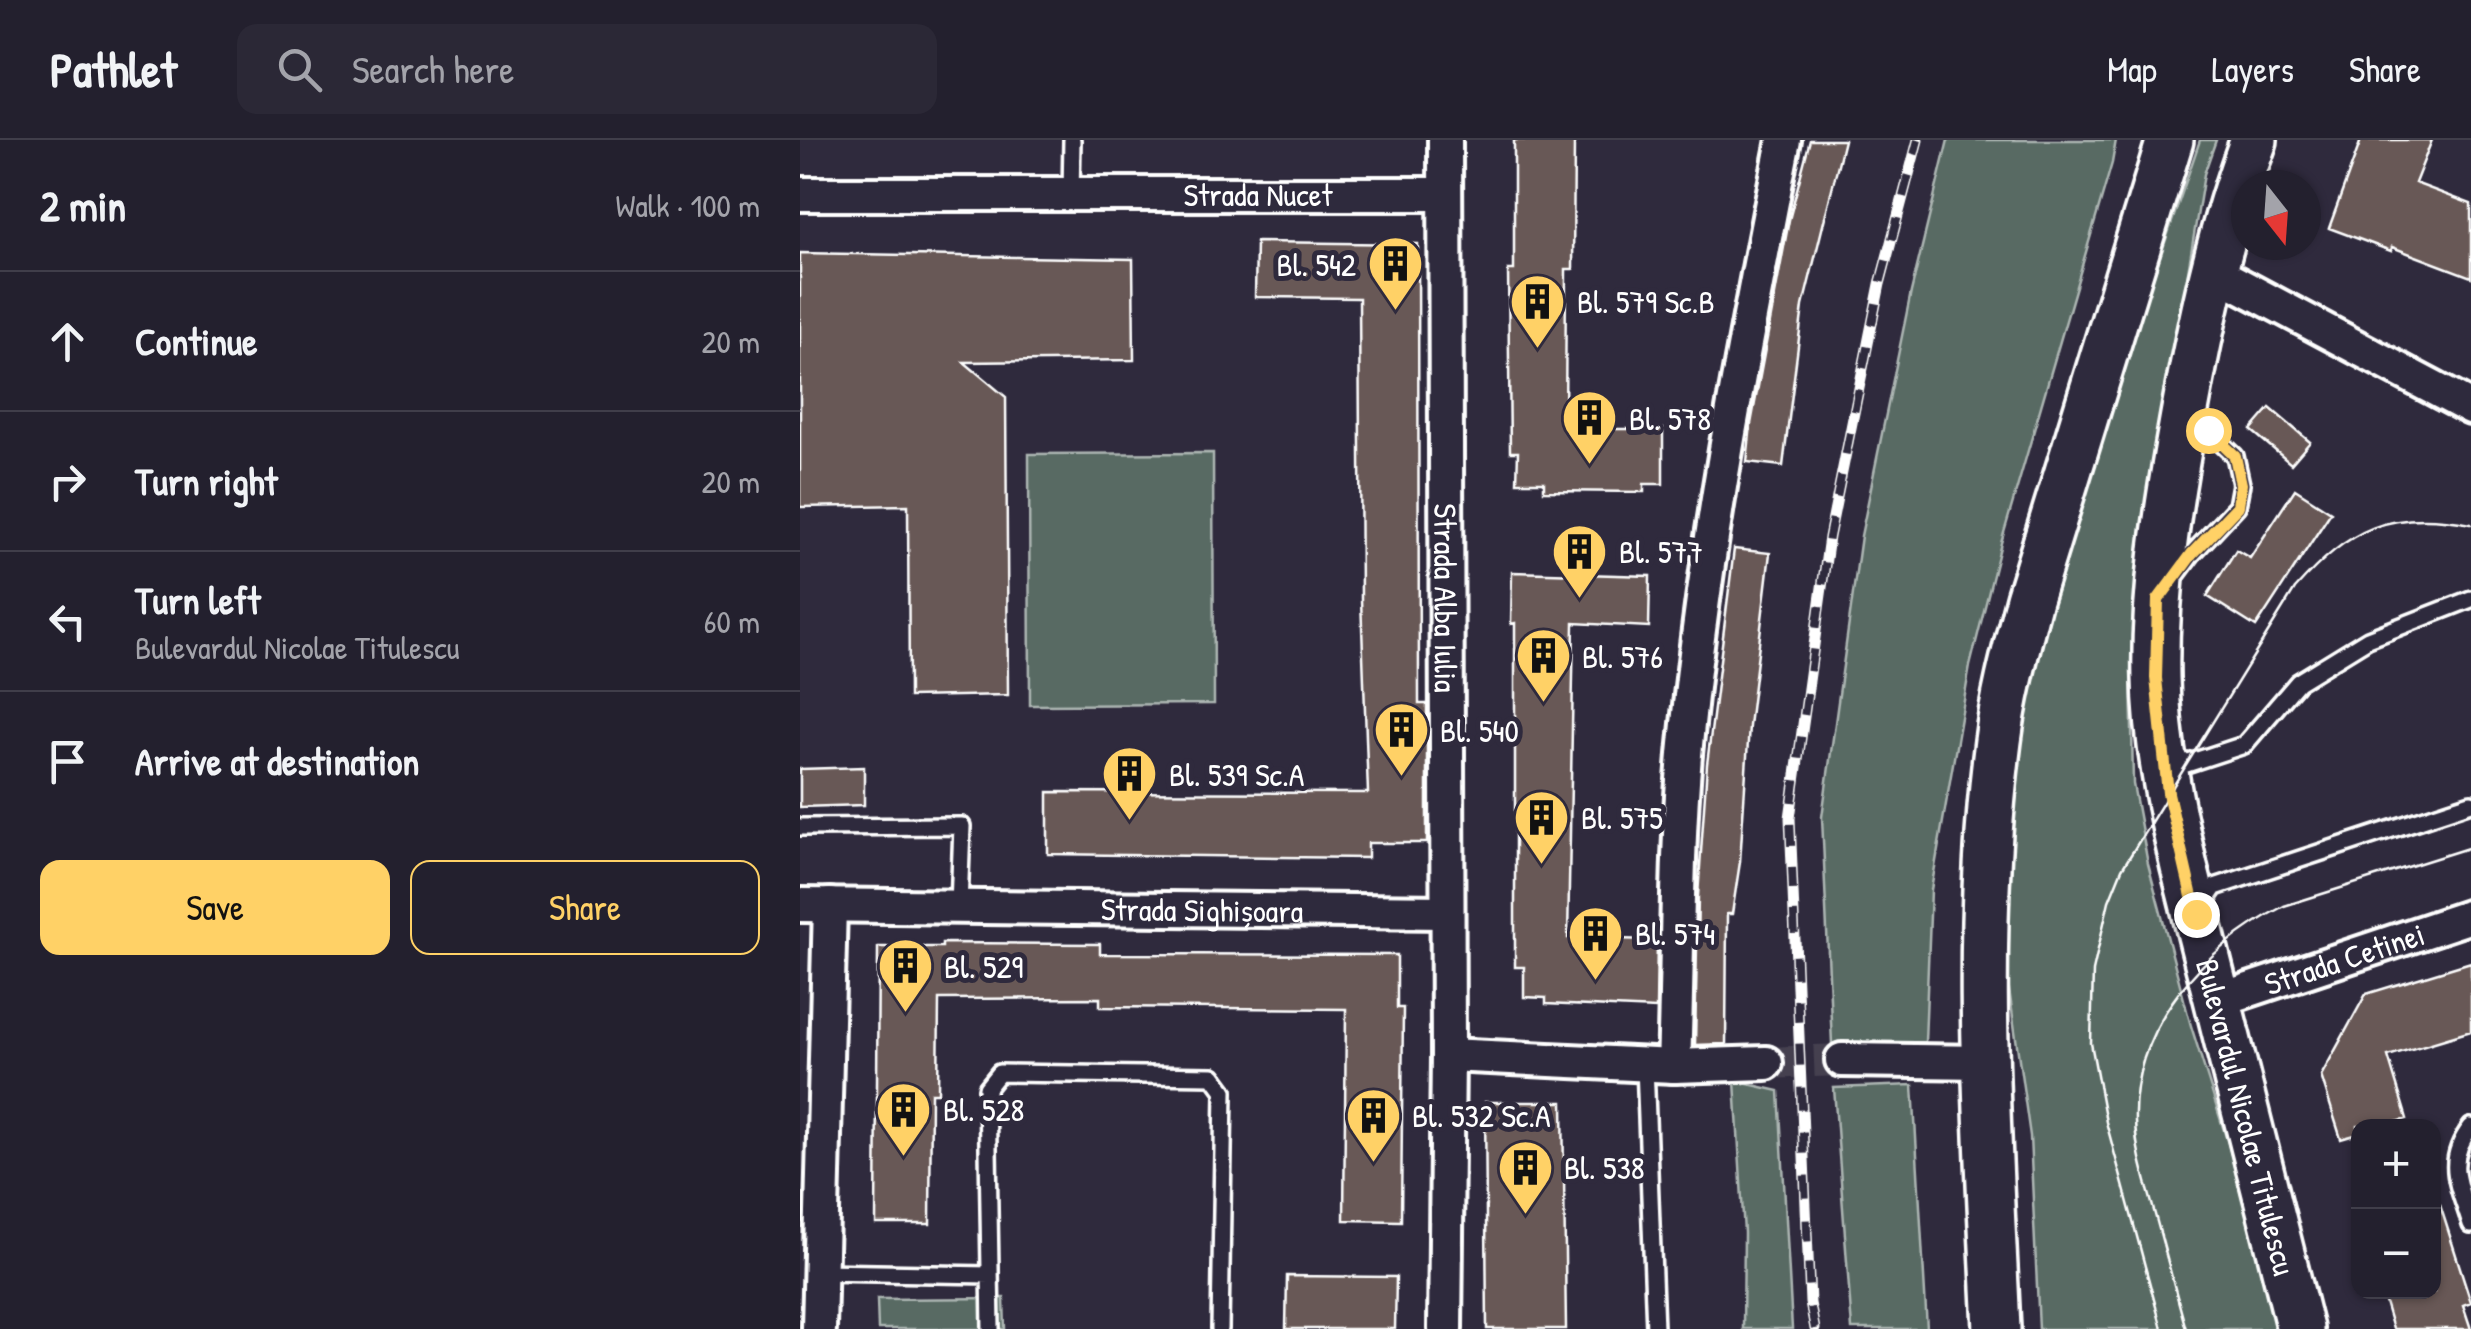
<!DOCTYPE html>
<html lang="en">
<head>
<meta charset="utf-8">
<style>
  :root { --surface:#23202e; --page:#2b2836; --text:#f1f3f6; --muted:#a3a3aa; --line:#403e4a; --accent:#ffd166 }
  body { margin:0; font-family:"Patrick Hand",sans-serif; background:var(--page); color:var(--text) }
  .controls { position:absolute; right:30px; bottom:30px; display:grid; overflow:hidden; border-radius:20px; box-shadow:0 2px 8px #0004 }
  .controls button { width:90px; height:90px; display:grid; place-items:center; padding:0; border:0; border-bottom:2px solid var(--line); background:var(--surface); color:var(--text); font:50px sans-serif }
  .compass { position:absolute; left:1431px; top:30px; width:90px; height:90px; border-radius:50%; background:var(--surface); box-shadow:0 2px 8px #0004; rotate:163deg }
  .stop { position:absolute; width:30px; height:30px; margin:-22px; border:8px solid #ffd166; border-radius:50%; background:#fff }
  .stop.end { background:#ffd166; border-color:#fff; box-shadow:0 2px 10px #0008 }
  .list { margin:0; padding:0; list-style:none }
  h2 { display:flex; justify-content:space-between; align-items:center; height:130px; margin:0; padding:0 40px; font-size:42px }
  h2 small { font-size:32px; font-weight:400; color:var(--muted) }
  .list li { display:grid; grid-template-columns:65px 1fr auto; gap:30px; align-items:center; box-sizing:border-box; height:140px; padding:0 40px; border-top:2px solid var(--line) }
  .list b { display:block; font-size:38px; white-space:nowrap }
  .list p { margin:0; font-size:32px; white-space:nowrap; color:var(--muted) }
  .list em { font-size:32px; font-style:normal; color:var(--muted) }
  .actions { display:flex; gap:20px; padding:30px 40px }
  .actions a { flex:1; padding:22px 0; border:2px solid var(--accent); border-radius:20px; text-align:center; font-size:35px; color:var(--accent) }
  .actions .main { background:var(--accent); color:#111 }
  .icon { flex:none; width:55px; height:55px; fill:none; stroke:currentColor; stroke-width:2; stroke-linecap:round; stroke-linejoin:round }
  .map { position:relative; flex:none; width:1671px; height:1189px; overflow:hidden }
  header { display:flex; align-items:center; gap:60px; box-sizing:border-box; height:140px; padding:0 50px; background:var(--surface); border-bottom:2px solid var(--line) }
  header strong { font-size:48px }
  nav { display:flex; gap:55px; margin-inline-start:auto; font-size:35px }
  .search { width:700px; height:90px; background:var(--page); display:flex; align-items:center; gap:25px; box-sizing:border-box; padding:0 35px; border-radius:20px; color:var(--muted); font-size:38px }
  main { display:flex }
  aside { flex:1; background:var(--surface) }
  .map>svg:first-child { display:block }
  .green { fill:#586b64; stroke:#acb5b2; stroke-width:2.5 }
  .building { fill:#685856; stroke:#fff; stroke-width:2.5 }
  .lines { fill:none; stroke-linecap:round; stroke-linejoin:round }
  .minor-tunnel { stroke:#443f50; stroke-width:32; stroke-dasharray:32 16; stroke-linecap:butt }
  .service-casing { stroke:#fff; stroke-width:22 }
  .minor-casing { stroke:#fff; stroke-width:40 }
  .secondary-casing { stroke:#fff; stroke-width:52 }
  .service { stroke:#2f2a3d; stroke-width:15 }
  .minor { stroke:#2f2a3d; stroke-width:32 }
  .secondary { stroke:#2f2a3d; stroke-width:45 }
  .tram { stroke:#fff; stroke-width:2.5 }
  .rail-casing { stroke:#fff; stroke-width:11 }
  .rail { stroke:#2f2a3d; stroke-width:8; stroke-dasharray:22; stroke-linecap:butt }
  .route { stroke:#ffd166; stroke-width:12 }
  .labels { text-anchor:middle; dominant-baseline:central; stroke-width:10; stroke-linejoin:round; paint-order:stroke }
  .street-label { font-size:32px; fill:#fff; stroke:#2f2a3d }
  .poi-label { font-size:32px; fill:#fff; stroke:#2f2a3d; text-anchor:start }
</style>
</head>
<body>
<header>
<strong>Pathlet</strong>
<div class="search"><svg class="icon" aria-label="search" viewBox="0 0 24 24"><circle cx="10" cy="10" r="6"/><path d="M15 15l6 6"/></svg>Search here</div>
<nav><a>Map</a><a>Layers</a><a>Share</a></nav>
</header>
<main>
<aside>
<h2>2 min<small>Walk · 100 m</small></h2>
<ul class="list">
<li><svg class="icon" aria-label="ahead" viewBox="0 0 24 24"><path d="M12 20V5M6 11l6-6 6 6"/></svg><div><b>Continue</b></div><em>20 m</em></li>
<li><svg class="icon" aria-label="right" viewBox="0 0 24 24"><path d="M7 20v-9h11M14 6l5 5-5 5"/></svg><div><b>Turn right</b></div><em>20 m</em></li>
<li><svg class="icon" aria-label="left" viewBox="0 0 24 24"><path d="M17 20v-9H6M10 6l-5 5 5 5"/></svg><div><b>Turn left</b><p>Bulevardul Nicolae Titulescu</p></div><em>60 m</em></li>
<li><svg class="icon" aria-label="arrive" viewBox="0 0 24 24"><path d="M6 21V4h12l-3 4 3 4H6"/></svg><div><b>Arrive at destination</b></div></li>
</ul>
<div class="actions"><a class="main">Save</a><a>Share</a></div>
</aside>
<div class="map">
<svg width="1671" height="1189" viewBox="0 0 1671 1189">
  <rect width="100%" height="100%" fill="#2f2a3d"/>
  <filter id="ink" filterUnits="userSpaceOnUse"><feTurbulence type="fractalNoise" baseFrequency=".01" numOctaves="2"/><feDisplacementMap in="SourceGraphic" scale="20" xChannelSelector="R" yChannelSelector="G"/><feConvolveMatrix kernelMatrix="1 2 1 2 8 2 1 2 1" color-interpolation-filters="sRGB"/></filter>
  <g filter="url(#ink)">
    <path class="green" d="M1148,0H1316L1312,23L1201,403L1170,526L1131,750L1125,902L1032,904L1022,677L1061,396L1111,152Z
      M1400,0H1416L1404,34L1377,199L1350,333L1342,394L1331,531L1333,644L1348,724L1391,886L1428,1003L1476,1189H1239L1230,996L1205,821L1211,648L1231,541L1252,457L1322,228Z
      M413,313L414,564L230,565L229,314Z
      M935,941L979,951L992,1189H943L944,1093Z
      M1113,945L1127,1189H1052L1034,948Z
      M204,1158L205,1189H78L77,1159Z"/>
    <path class="building" d="M714,0H774L773,129H766L765,289H863V344H844V352L744,351V342H717L718,312H710L708,130H714Z
      M1010,0H1044L1003,166L983,326L947,322L951,284L989,80Z
      M1561,0H1632L1615,43L1671,64V137L1592,107L1591,111L1529,88Z
      M456,102L618,104L619,564H627V703H568V718L248,714V652L568,653L561,459L559,158L455,157Z
      M0,113L333,119L334,220L164,222L206,257L208,555L109,557L108,365L0,367Z
      M1470,268L1510,302L1491,324L1451,290Z
      M1495,349L1531,372L1456,487L1407,456L1436,410L1450,418Z
      M934,409L970,413L949,586L940,722L932,774H927L926,904L895,905L898,756L907,624Z
      M712,432L850,436L849,487L774,483L768,798L857,800L856,869L746,864V858L724,857V827H715V483L711,484Z
      M64,627V665L0,667V629Z
      M142,803L300,804V814L597,815V868H603L601,1081L544,1080L546,869L300,867V858L139,859L138,953H131L130,1084H76L78,807H142Z
      M1671,822V891L1588,916L1607,979L1582,986H1558V994L1541,999L1521,936L1566,854Z
      M685,962H763L766,1189H687Z
      M1640,1065L1671,1162L1663,1165L1671,1189H1593L1582,1152H1634V1066Z
      M487,1136L596,1137L595,1189H486Z"/>
    <g class="lines">
      <path class="minor-tunnel" d="M966,923L1042,920"/>
      <defs>
        <path id="service" d="M271,55L272,0
          M1372,441L1392,414L1437,366L1441,344L1435,316L1390,274
          M1372,611L1386,624L1444,605L1498,542L1568,499L1671,459
          M0,687L162,686L159,766
          M1401,767L1415,747L1671,663
          M845,925L855,1189
          M1671,987C1643,1023 1660,1047 1671,1085
          M20,1132L190,1135
          M191,1189L187,948L199,933L413,936L424,951L420,1189"/>
        <g id="minor">
          <path id="s1" d="M645,0L648,915L645,1189"/>
          <path id="s2" d="M0,54H645"/>
          <path d="M1415,132L1671,268"/>
          <path id="s3" d="M0,765L647,772"/>
          <path id="s4" d="M1419,860L1671,776"/>
          <path d="M648,915L874,926L966,923"/>
          <path d="M1042,920L1186,922"/>
          <path d="M874,926C878,823 876,718 885,615C904,408 944,204 984,0"/>
          <path d="M19,1189L30,765"/>
        </g>
        <g id="secondary">
          <path id="s5" d="M1454,0C1420,90 1400,186 1383,281C1368,366 1354,452 1356,538C1357,603 1370,665 1384,727L1500,1189"/>
          <path d="M1197,1189C1188,994 1173,796 1198,601C1204,553 1217,506 1229,459L1370,0"/>
        </g>
      </defs>
      <use href="#service" class="service-casing"/>
      <use href="#minor" class="minor-casing"/>
      <use href="#secondary" class="secondary-casing"/>
      <use href="#service" class="service"/>
      <use href="#minor" class="minor"/>
      <use href="#secondary" class="secondary"/>
      <path class="tram" d="M1362,1189L1306,982L1291,903L1293,831L1309,761L1322,729L1495,449C1549,388 1590,368 1671,384
        M1386,1189C1375,1150 1365,1110 1354,1071C1346,1041 1336,1012 1335,981C1332,885 1405,807 1484,766L1671,707"/>
      <defs>
        <path id="rail" d="M1015,1189L1010,1163L990,678L1029,397L1080,144L1118,0"/>
      </defs>
      <use href="#rail" class="rail-casing"/>
      <use href="#rail" class="rail"/>
    </g>
  </g>
  <g class="lines" filter="url(#ink)">
    <path class="route" d="M1396,774L1368,653L1356,538L1358,460L1392,414L1438,366L1441,344L1435,316L1408,290"/>
  </g>
  <defs>
    <symbol id="building-pin" viewBox="-11 -11 22 30"><path d="M0 17L-7.5 6A9.5 9.5 0 1 1 7.5 6Z" fill="#ffd166" stroke="#2f2a3d"/><path d="M-4-6H4V6H1V3H-1V6H-4ZM-2.5-4.3h1.7v1.8h-1.7ZM.8-4.3h1.7v1.8H.8ZM-2.5-1h1.7V.8h-1.7ZM.8-1h1.7V.8H.8Z" fill="#111"/></symbol>
  </defs>
  <g fill-rule="evenodd">
    <use href="#building-pin" x="564" y="92" width="63" height="86"/>
    <use href="#building-pin" x="706" y="130" width="63" height="86"/>
    <use href="#building-pin" x="758" y="246" width="63" height="86"/>
    <use href="#building-pin" x="748" y="380" width="63" height="86"/>
    <use href="#building-pin" x="712" y="484" width="63" height="86"/>
    <use href="#building-pin" x="570" y="558" width="63" height="86"/>
    <use href="#building-pin" x="298" y="602" width="63" height="86"/>
    <use href="#building-pin" x="710" y="646" width="63" height="86"/>
    <use href="#building-pin" x="764" y="762" width="63" height="86"/>
    <use href="#building-pin" x="74" y="794" width="63" height="86"/>
    <use href="#building-pin" x="72" y="938" width="63" height="86"/>
    <use href="#building-pin" x="542" y="944" width="63" height="86"/>
    <use href="#building-pin" x="694" y="996" width="63" height="86"/>
  </g>
  <g class="labels">
    <g class="street-label">
      <text stroke="none"><textPath href="#s2" startOffset="458">Strada Nucet</textPath></text>
      <text stroke="none"><textPath href="#s1" startOffset="458">Strada Alba Iulia</textPath></text>
      <text stroke="none"><textPath href="#s3" startOffset="402">Strada Sighișoara</textPath></text>
      <text stroke="none"><textPath href="#s4" startOffset="132">Strada Cetinei</textPath></text>
      <text stroke="none"><textPath href="#s5" startOffset="998">Bulevardul Nicolae Titulescu</textPath></text>
    </g>
    <g class="poi-label">
      <text x="556" y="124" text-anchor="end">Bl. 542</text>
      <text x="777" y="161">Bl. 579 Sc.B</text>
      <text x="829" y="278">Bl. 578</text>
      <text x="819" y="411">Bl. 577</text>
      <text x="782" y="516">Bl. 576</text>
      <text x="640" y="590">Bl. 540</text>
      <text x="369" y="634">Bl. 539 Sc.A</text>
      <text x="781" y="677">Bl. 575</text>
      <text x="835" y="793">Bl. 574</text>
      <text x="144" y="826">Bl. 529</text>
      <text x="143" y="969">Bl. 528</text>
      <text x="612" y="975">Bl. 532 Sc.A</text>
      <text x="764" y="1027">Bl. 538</text>
    </g>
  </g>
</svg>
<div class="controls">
<button>+</button>
<button>−</button>
</div>
<svg class="compass" viewBox="-18 -18 36 36"><path d="M0-13l5 13h-10z" fill="#e53935"/><path d="M0 13l5-13h-10z" fill="#a3a3aa"/></svg>
<div class="stop" style="left:1408px;top:290px"></div>
<div class="stop end" style="left:1396px;top:774px"></div>
</div>
</main>
</body>
</html>
